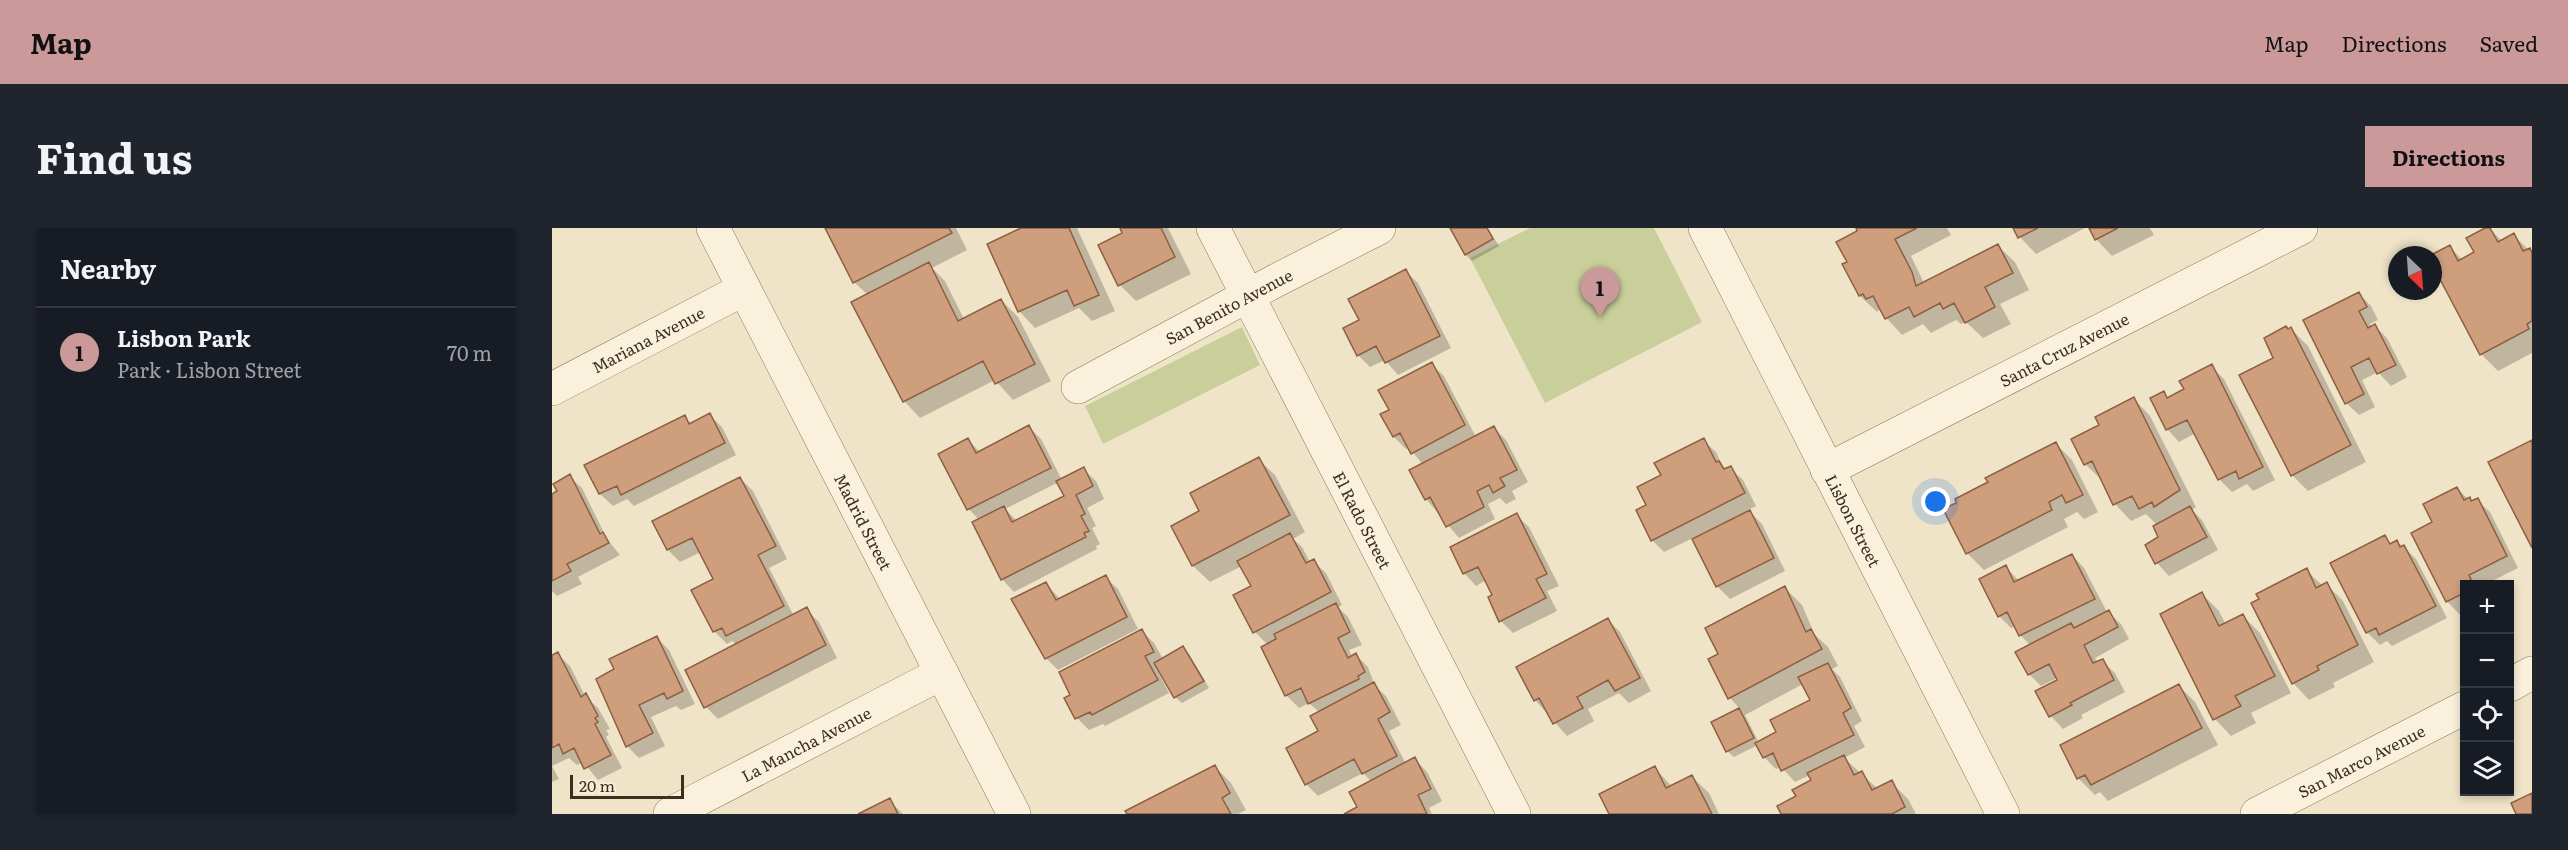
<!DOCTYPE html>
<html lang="en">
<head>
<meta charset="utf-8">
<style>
  :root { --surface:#171b24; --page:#20242c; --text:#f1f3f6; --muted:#9ea1a6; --line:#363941; --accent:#cc999b }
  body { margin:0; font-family:Literata,serif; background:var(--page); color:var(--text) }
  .controls { position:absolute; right:18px; bottom:18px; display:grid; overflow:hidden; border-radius:0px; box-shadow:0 3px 9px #0003 }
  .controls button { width:54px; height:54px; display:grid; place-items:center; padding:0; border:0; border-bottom:2px solid var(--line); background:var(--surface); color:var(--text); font:30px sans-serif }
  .compass { position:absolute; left:1836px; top:18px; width:54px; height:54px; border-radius:50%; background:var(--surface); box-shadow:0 3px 9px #0003; rotate:155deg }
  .scale { position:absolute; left:18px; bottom:15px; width:114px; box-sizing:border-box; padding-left:6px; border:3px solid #3d2e20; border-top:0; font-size:16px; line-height:21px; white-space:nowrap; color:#3d2e20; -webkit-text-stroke:4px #f7eed8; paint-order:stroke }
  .you { position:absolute; left:1384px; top:274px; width:21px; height:21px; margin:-15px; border:4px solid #fff; border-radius:50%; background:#1a73e8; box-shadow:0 0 0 9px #1a73e833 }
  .badge { display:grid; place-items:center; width:39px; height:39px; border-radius:50%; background:var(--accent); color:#111; font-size:20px; font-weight:700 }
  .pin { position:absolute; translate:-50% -50px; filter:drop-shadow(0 2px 3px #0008) }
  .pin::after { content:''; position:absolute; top:32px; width:21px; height:18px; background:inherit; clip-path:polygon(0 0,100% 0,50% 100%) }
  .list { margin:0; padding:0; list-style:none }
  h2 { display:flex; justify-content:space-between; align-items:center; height:78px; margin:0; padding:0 24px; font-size:26px }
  h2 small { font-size:20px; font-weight:400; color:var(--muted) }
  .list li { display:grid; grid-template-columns:39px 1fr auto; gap:18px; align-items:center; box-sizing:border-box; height:90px; padding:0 24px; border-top:2px solid var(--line) }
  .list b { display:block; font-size:22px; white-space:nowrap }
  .list p { margin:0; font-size:20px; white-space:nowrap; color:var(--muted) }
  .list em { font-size:20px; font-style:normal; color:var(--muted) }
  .icon { flex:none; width:33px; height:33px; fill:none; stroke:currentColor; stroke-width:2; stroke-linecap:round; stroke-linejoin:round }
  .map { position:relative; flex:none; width:1980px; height:586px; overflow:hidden; border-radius:0px }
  header { display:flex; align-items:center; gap:36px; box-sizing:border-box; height:84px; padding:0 30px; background:var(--accent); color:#111 }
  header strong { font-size:28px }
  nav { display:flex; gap:33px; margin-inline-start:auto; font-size:21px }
  .intro { display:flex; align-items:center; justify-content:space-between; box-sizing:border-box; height:144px; padding:0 36px }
  h1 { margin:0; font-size:42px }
  .button { padding:15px 27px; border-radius:0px; background:var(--accent); color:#111; font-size:21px; font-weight:700 }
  main { display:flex; gap:36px; padding:0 36px }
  aside { flex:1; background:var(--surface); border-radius:0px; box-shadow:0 3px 9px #0003 }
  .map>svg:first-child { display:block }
  .green { fill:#c9cf9b }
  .shadow { fill:#0003; fill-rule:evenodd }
  .building { fill:#cf9f7d; stroke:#8d5f41; stroke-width:1.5 }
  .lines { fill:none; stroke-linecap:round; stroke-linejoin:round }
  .minor-casing { stroke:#8d765c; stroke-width:34 }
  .minor { stroke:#faf1dc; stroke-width:33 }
  .labels { text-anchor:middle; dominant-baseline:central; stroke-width:4.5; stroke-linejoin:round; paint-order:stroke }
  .street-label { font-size:16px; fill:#3d2e20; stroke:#f7eed8 }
</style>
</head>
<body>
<header>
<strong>Map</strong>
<nav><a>Map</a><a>Directions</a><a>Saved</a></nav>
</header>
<div class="intro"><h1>Find us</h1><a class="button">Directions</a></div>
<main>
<aside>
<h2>Nearby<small></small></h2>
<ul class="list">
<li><span class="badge">1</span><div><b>Lisbon Park</b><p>Park · Lisbon Street</p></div><em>70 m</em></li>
</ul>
</aside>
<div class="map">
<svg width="1980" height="586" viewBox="0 0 1980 586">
  <rect width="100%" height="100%" fill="#f0e4c8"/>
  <path class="green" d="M978,0H1102L1150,94L993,175L918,30Z
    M690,99L708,137L551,216L533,178Z"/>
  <path class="shadow" d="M275,0H404L415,22L380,40L393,53L412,91L449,72L466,89L499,153L461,172L443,152L368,190L352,173L316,67L302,54Z
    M471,0H525L563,83L540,93L527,80L483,100L467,83Z
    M569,0H616L639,46L584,73L568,57L572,6Z
    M899,0H936L947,18L920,33L914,27Z
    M1306,0H1395L1399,7L1359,28L1372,55L1446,18L1463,34L1477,62L1448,76L1459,96L1431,110L1414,94L1409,96L1404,92L1379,105L1371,96L1350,107L1327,82L1325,84L1308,68L1292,37L1297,34L1307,4Z
    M1463,0H1533L1484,26L1468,9Z
    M1538,0H1598L1602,7L1560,28L1544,11Z
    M1937,0L1950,13L1961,7L1980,25V125L1946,143L1929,126L1881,35V28L1897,19L1911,32L1924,25Z
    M853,43L866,55L899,120L846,147L833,132L818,139L806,127L809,93Z
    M1807,66L1819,78L1826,92L1818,96L1820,100L1823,98L1835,110L1855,149L1839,158L1826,144L1810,152L1823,179L1807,187L1794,175Z
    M1739,101L1756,118L1814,234L1756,263L1740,247L1723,131Z
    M879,136L892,148L924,209L942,200L954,212L976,254L960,263L964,271L954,276L948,270L936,276L943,291L907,310L874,271L871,237L857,219L854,221L842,209L830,186L839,182Z
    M1659,138L1672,151L1723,252L1701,263L1695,256L1680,264L1667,251L1644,205L1627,214L1615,201L1611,165L1617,170L1634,162Z
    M1582,171L1598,188L1644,279L1640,282L1650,292L1666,322L1617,348L1605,335L1595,317L1608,310L1605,297L1594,286L1579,293L1563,276L1551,253L1533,236L1549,198Z
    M157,187L170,199L184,227L82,278L75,271L61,278L48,266L34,238L132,189L140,196Z
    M477,199L489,211L510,252L531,241L544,253L552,271L535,280L544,298L540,300L548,316L544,318L545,321L462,364L450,351L427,292L417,281L388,226L416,212L428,224ZM507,254L514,268L465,293L453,281Z
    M1151,212L1164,224L1171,239L1174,242L1178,240L1191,252L1204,278L1196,282L1210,296L1233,343L1178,371L1165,358L1141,310L1112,324L1100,312L1096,278L1111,248Z
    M1504,216L1520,232L1546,284L1532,291L1525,284L1512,291L1516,299L1432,342L1415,325L1406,276Z
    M706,231L723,247L753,304L741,311L750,319L758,334L761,333L774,345L790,377L786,379L796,389L810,417L797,422L800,429L804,427L816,439L823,458L834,468L849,497L837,503L854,536L863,531L875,544L890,573L877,580L880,586H795L807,580L820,554L811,545L766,568L754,556L768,503L767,484L757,475L747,480L735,468L711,419L716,417L703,404L701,358L690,338L658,354L641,338L621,298L649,284Z
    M17,248L30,260L55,311L68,327L26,349L30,356L5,368L0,363V267L7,264Z
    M188,250L201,263L235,331L217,340L242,388L254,381L267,394L285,430L166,491L154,479L185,417L180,413L175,416L162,403L163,351L149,324L128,334L116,322L102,294Z
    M1905,260L1916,271L1921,274L1925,272L1938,284L1966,340L1934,356H1912V383L1907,386L1895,373L1882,295Z
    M964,287L977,299L1007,358L995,363L1005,383L961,405L949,393L942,368L934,352L924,358L912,345Z
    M1833,309L1840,317L1845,314L1852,319L1864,331L1895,390L1840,418L1835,413L1828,417L1815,404L1780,336Z
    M1520,327L1532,340L1555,384H1556L1569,396L1577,411L1543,430L1546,435L1550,433L1563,445L1573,464L1529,487L1531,490L1511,501L1499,488L1485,464L1507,452L1505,450L1489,458L1477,446L1479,418L1468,407L1464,398L1459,400L1447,388L1454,339L1467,353Z
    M1754,342L1771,358L1774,356L1791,373L1822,434L1781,455L1783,459L1757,472L1741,455Z
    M553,349L566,361L586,401L506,442L494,430V356L508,371Z
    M1233,360L1250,377L1263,407L1276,419L1286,438L1280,441L1288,449L1310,493L1302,498L1313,519L1292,530L1326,561L1339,554L1356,571L1364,586H1231L1261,553L1258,547L1243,554L1229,539L1224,541L1212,529L1206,517L1182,529L1175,523L1161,494L1188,481L1178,470L1168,426ZM1251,456L1260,473L1226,505L1207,515L1193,487Z
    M1650,366L1667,383L1674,397L1691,388L1708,405L1739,465L1699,485L1704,495L1679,508L1663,491Z
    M1056,392L1068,404L1099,463L1077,475L1067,465L1036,481L1042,493L1015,508L983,472Z
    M590,403L602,415L611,431L631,419L637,426L657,460L630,475L623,469L604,435L602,436L617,465L553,498L551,496L537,502L525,490Z
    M105,410L117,422L143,476L129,482L124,478L99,489L113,518L87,530L75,518L64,442Z
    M5,426L18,438L33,468L46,480L58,501L54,502L57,507L54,509L70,540L46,552L31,534L25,537L17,530L0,538L7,551L0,554V429Z
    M1627,458L1643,474L1666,517L1556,573L1548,564L1543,567L1526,550Z
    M663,539L679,555L694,582L686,586H576Z
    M1103,540L1120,559L1140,549L1157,565L1167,586H1059Z
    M337,572L351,586H309Z"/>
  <path class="building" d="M273,0H397L400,5L301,55Z
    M469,0H517L547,67L522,78L515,62L466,84L435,16Z
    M568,0H609L623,29L566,58L546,17L570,5Z
    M898,0H935L941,11L913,27Z
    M1304,0H1365L1343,11L1360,44L1364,58L1446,16L1461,45L1433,59L1443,79L1413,95L1402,75L1391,81L1388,75L1362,89L1357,79L1333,91L1321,68L1314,71L1311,66L1307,68L1290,36L1295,34L1284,14L1305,3Z
    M1461,0H1486L1466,10Z
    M1537,0H1566L1543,12Z
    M1933,0H1938L1946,14L1962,5L1971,23L1978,20L1980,25V93L1975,96L1977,101L1928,127L1881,38V27H1879L1898,17L1906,33L1922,24L1914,10Z
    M377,34L406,93L449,71L483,136L443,156L431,133L351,174L299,74Z
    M854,41L888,108L833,135L824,118L805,128L791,100L807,92L796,71Z
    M1807,64L1815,79L1807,83L1816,100L1823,96L1844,137L1825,146L1817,130L1799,139L1812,166L1793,176L1751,92Z
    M1734,98L1736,101L1739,99L1799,217L1739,248L1687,147L1721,130L1712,110Z
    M880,134L913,197L859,226L848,205L841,209L828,186L837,182L826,162Z
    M1660,136L1711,239L1687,251L1684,243L1666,252L1635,192L1614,202L1598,170L1612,163L1615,170L1632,161L1627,153Z
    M1582,169L1628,262L1602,279L1600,274L1587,281L1580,268L1561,277L1540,233L1532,237L1519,211L1547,197L1543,189Z
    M158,185L173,215L69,267L65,258L47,266L32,237L133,187L137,196Z
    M477,197L499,240L415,282L386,226L416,210L424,225Z
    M942,198L965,242L948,250L953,258L941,265L937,257L925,263L932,279L894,299L878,269L873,272L857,242Z
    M1152,210L1164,234L1167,233L1172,241L1179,238L1193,265L1099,313L1084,282L1094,277L1085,259L1109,247L1102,235Z
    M1980,212V320L1936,234Z
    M1504,214L1531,267L1514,275L1510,267L1497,274L1500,282L1414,326L1391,281L1404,275L1403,271L1436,254L1433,250Z
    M707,229L738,287L640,338L619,298L647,283L638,265Z
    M532,239L541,258L524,267L533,286L529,288L537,303L532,305L534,309L449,352L420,294L452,278L460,294L512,268L504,253Z
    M18,246L48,306L51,304L57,315L15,336L19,343L0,353V266L5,263L1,256Z
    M188,249L224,318L206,327L232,378L174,408L170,400L161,404L139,362L161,351L140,310L115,322L100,293Z
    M1905,259L1912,272L1918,269L1919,273L1926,270L1955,328L1917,347L1921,356H1912V365L1894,374L1859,305L1880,294L1871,276Z
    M1638,278L1655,309L1603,336L1593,317L1606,309L1601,298Z
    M1198,282L1222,330L1164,359L1140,311Z
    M965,285L995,346L984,351L994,370L947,394L936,369L940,367L926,339L911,346L898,319Z
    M738,305L754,335L762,331L779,364L701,405L681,367L699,358L685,333Z
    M1833,307L1838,316L1845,312L1848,319L1852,317L1884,378L1827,407L1824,400L1814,405L1778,335Z
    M1520,326L1543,371L1467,408L1455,384L1446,389L1427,351L1454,337L1462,354Z
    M1755,340L1764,360L1775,354L1806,417L1765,438L1767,442L1740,456L1699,375L1707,371L1704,366Z
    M554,347L575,389L493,431L459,371L494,354L504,372Z
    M1233,358L1254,404L1259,401L1270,421L1176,471L1156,431L1166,426L1153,400Z
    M1650,364L1667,398L1691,386L1723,448L1683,468L1689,478L1661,492L1608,386Z
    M784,375L798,404L786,410L796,430L804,425L813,444L806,448L807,451L756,476L749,460L733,468L709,419L724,411L722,406Z
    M255,379L274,417L152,480L133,442Z
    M1557,382L1566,399L1532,417L1541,435L1551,431L1562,452L1518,475L1520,477L1497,489L1483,463L1505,452L1497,436L1476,447L1463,424L1519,395L1522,400Z
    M1056,390L1088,450L1063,463L1056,452L1025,469L1031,480L1001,496L987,470L982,473L964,439Z
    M590,401L602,424L593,428L606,452L540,487L538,484L523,491L512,470L518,467L507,444Z
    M105,408L131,463L115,471L112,465L87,477L101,505L74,519L44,451L62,441L57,431Z
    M631,418L652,453L622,470L602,435Z
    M6,424L29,469L34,465L46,488L43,490L46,494L43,496L59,527L32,541L22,520L11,526L7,516L0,520V427Z
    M1276,435L1299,480L1291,485L1302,507L1229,543L1221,525L1211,530L1203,515L1224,504L1218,492L1258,472L1246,449Z
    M822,454L838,484L826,491L845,528L810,546L802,531L753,557L734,520L766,503L758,488Z
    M1627,456L1650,500L1539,557L1533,547L1525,551L1508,517Z
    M1187,480L1202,510L1174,524L1159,494Z
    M1292,527L1302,547L1310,543L1320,562L1340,552L1353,579L1340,586H1229L1225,578L1244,568L1240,562L1259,552L1255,545Z
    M863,529L879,561L866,567L875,586H792L805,579L797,564Z
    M663,537L678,565L670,570L679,586H575L573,583Z
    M1103,538L1114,560L1140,547L1160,586H1057L1047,566Z
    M1980,565V586H1964L1959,575Z
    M338,570L346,586H306Z"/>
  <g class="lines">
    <defs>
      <g id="minor">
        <path id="s1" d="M161,0L462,586"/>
        <path id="s2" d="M661,0L962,586"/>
        <path id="s3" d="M1153,0L1451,586"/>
        <path id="s4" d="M526,159L725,52L827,0"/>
        <path id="s5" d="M0,161L192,61"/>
        <path id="s6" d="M1275,242L1749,0"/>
        <path d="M1958,457L1980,445"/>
        <path id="s7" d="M118,586L390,445"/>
        <path id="s8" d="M1705,586L1912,480"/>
      </g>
    </defs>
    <use href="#minor" class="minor-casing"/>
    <use href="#minor" class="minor"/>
  </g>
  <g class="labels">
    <g class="street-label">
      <text stroke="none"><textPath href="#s4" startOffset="171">San Benito Avenue</textPath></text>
      <text stroke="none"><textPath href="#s5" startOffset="108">Mariana Avenue</textPath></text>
      <text stroke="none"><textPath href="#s6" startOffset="266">Santa Cruz Avenue</textPath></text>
      <text stroke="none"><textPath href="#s1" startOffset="330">Madrid Street</textPath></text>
      <text stroke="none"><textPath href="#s2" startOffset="328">El Rado Street</textPath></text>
      <text stroke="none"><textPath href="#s3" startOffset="328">Lisbon Street</textPath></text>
      <text stroke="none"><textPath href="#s7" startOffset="153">La Mancha Avenue</textPath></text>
      <text stroke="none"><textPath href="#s8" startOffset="117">San Marco Avenue</textPath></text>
    </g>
  </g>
</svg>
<div class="controls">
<button>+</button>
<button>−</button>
<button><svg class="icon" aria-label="locate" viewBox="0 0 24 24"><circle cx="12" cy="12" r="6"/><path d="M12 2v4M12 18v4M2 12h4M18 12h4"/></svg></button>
<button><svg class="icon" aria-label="layers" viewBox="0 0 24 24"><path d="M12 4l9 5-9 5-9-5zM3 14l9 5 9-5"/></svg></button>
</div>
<svg class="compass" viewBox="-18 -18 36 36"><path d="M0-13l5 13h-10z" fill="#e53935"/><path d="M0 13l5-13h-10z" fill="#9ea1a6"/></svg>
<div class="scale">20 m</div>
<div class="you"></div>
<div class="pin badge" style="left:1048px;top:89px">1</div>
</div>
</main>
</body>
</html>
